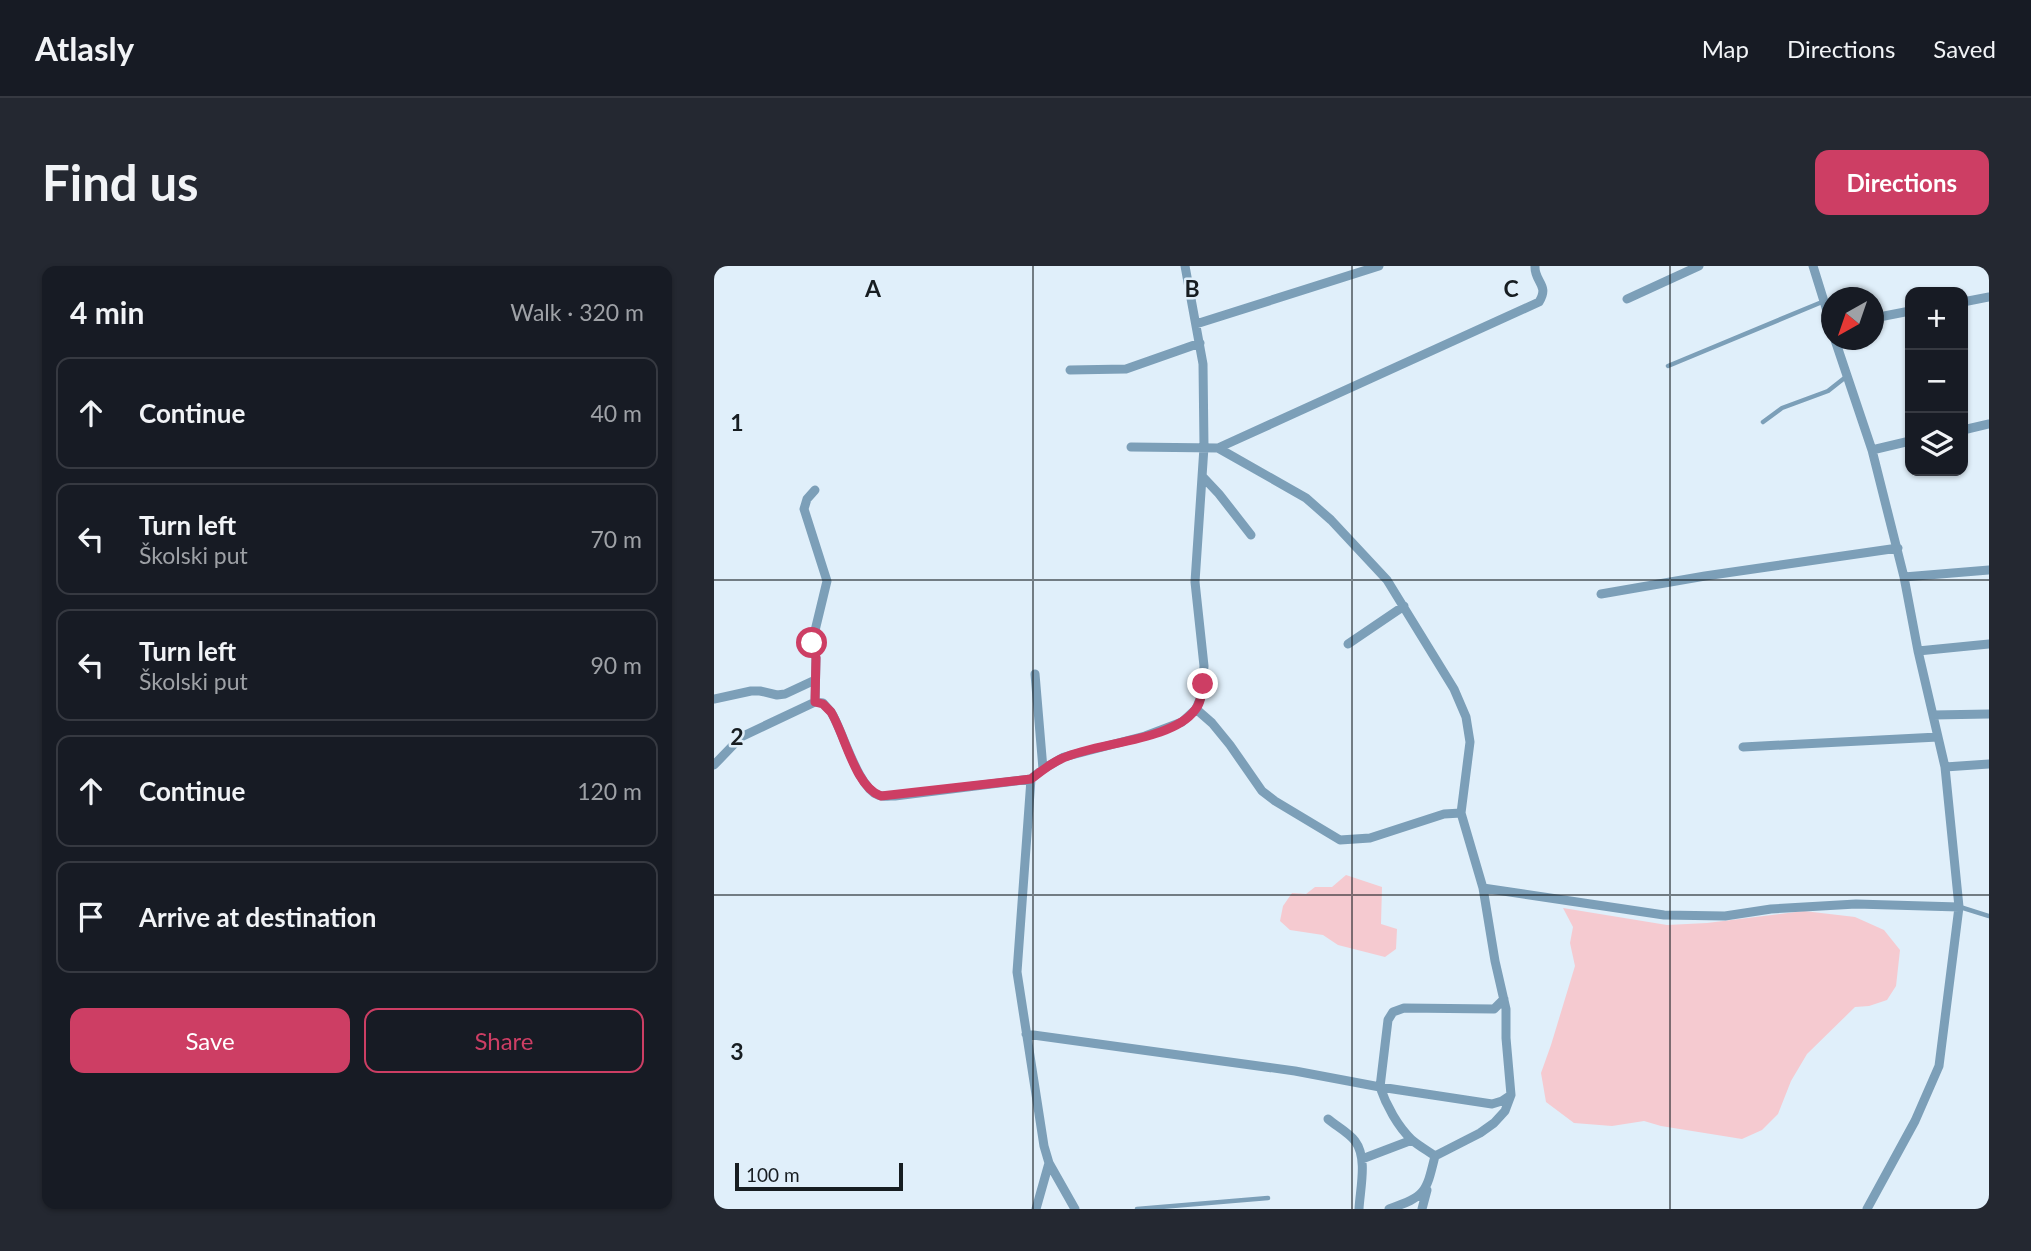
<!DOCTYPE html>
<html lang="en">
<head>
<meta charset="utf-8">
<style>
  :root { --surface:#171b24; --page:#242831; --text:#f1f3f6; --muted:#9ea1a6; --line:#363941; --accent:#cd3e64 }
  body { margin:0; font-family:Lato,sans-serif; background:var(--page); color:var(--text) }
  .controls { position:absolute; right:21px; top:21px; display:grid; overflow:hidden; border-radius:14px; box-shadow:0 2px 5px #0004 }
  .controls button { width:63px; height:63px; display:grid; place-items:center; padding:0; border:0; border-bottom:2px solid var(--line); background:var(--surface); color:var(--text); font:35px sans-serif }
  .compass { position:absolute; left:1107px; top:21px; width:63px; height:63px; border-radius:50%; background:var(--surface); box-shadow:0 2px 5px #0004; rotate:220deg }
  .scale { position:absolute; left:21px; bottom:18px; width:168px; box-sizing:border-box; padding-left:7px; border:4px solid #171d21; border-top:0; font-size:19px; line-height:24px; white-space:nowrap; color:#171d21; -webkit-text-stroke:5px #e0effa; paint-order:stroke }
  .stop { position:absolute; width:21px; height:21px; margin:-16px; border:5px solid #cd3e64; border-radius:50%; background:#fff }
  .stop.end { background:#cd3e64; border-color:#fff; box-shadow:0 2px 7px #0008 }
  .list { margin:0; padding:0; list-style:none }
  h2 { display:flex; justify-content:space-between; align-items:center; height:91px; margin:0; padding:0 28px; font-size:30px }
  h2 small { font-size:23px; font-weight:400; color:var(--muted) }
  .list li { display:grid; grid-template-columns:46px 1fr auto; gap:21px; align-items:center; box-sizing:border-box; height:112px; margin:0 14px 14px; padding:0 14px; border:2px solid var(--line); border-radius:14px }
  .list b { display:block; font-size:26px; white-space:nowrap }
  .list p { margin:0; font-size:23px; white-space:nowrap; color:var(--muted) }
  .list em { font-size:23px; font-style:normal; color:var(--muted) }
  .actions { display:flex; gap:14px; padding:21px 28px }
  .actions a { flex:1; padding:16px 0; border:2px solid var(--accent); border-radius:14px; text-align:center; font-size:24px; color:var(--accent) }
  .actions .main { background:var(--accent); color:#fff }
  .icon { flex:none; width:38px; height:38px; fill:none; stroke:currentColor; stroke-width:2; stroke-linecap:round; stroke-linejoin:round }
  .map { position:relative; flex:none; width:1275px; height:943px; overflow:hidden; border-radius:14px }
  header { display:flex; align-items:center; gap:42px; box-sizing:border-box; height:98px; padding:0 35px; background:var(--surface); border-bottom:2px solid var(--line) }
  header strong { font-size:33px }
  nav { display:flex; gap:38px; margin-inline-start:auto; font-size:24px }
  .intro { display:flex; align-items:center; justify-content:space-between; box-sizing:border-box; height:168px; padding:0 42px }
  h1 { margin:0; font-size:49px }
  .button { padding:18px 32px; border-radius:14px; background:var(--accent); color:#fff; font-size:24px; font-weight:700 }
  main { display:flex; gap:42px; padding:0 42px }
  aside { flex:1; background:var(--surface); border-radius:14px; box-shadow:0 2px 5px #0004 }
  .map>svg:first-child { display:block }
  .green { fill:#f5cad0 }
  .lines { fill:none; stroke-linecap:round; stroke-linejoin:round }
  .lane { stroke:#7c9fb8; stroke-width:4.5 }
  .street { stroke:#7c9fb8; stroke-width:9 }
  .route { stroke:#cd3e64; stroke-width:9 }
  .grid { fill:none; stroke:#171d21; stroke-width:2; stroke-opacity:0.55 }
  .grid-label { font-size:23px; text-anchor:middle; font-weight:bold; fill:#171d21; stroke:#e0effa; stroke-width:5; stroke-linejoin:round; paint-order:stroke }
</style>
</head>
<body>
<header>
<strong>Atlasly</strong>
<nav><a>Map</a><a>Directions</a><a>Saved</a></nav>
</header>
<div class="intro"><h1>Find us</h1><a class="button">Directions</a></div>
<main>
<aside>
<h2>4 min<small>Walk · 320 m</small></h2>
<ul class="list">
<li><svg class="icon" aria-label="ahead" viewBox="0 0 24 24"><path d="M12 20V5M6 11l6-6 6 6"/></svg><div><b>Continue</b></div><em>40 m</em></li>
<li><svg class="icon" aria-label="left" viewBox="0 0 24 24"><path d="M17 20v-9H6M10 6l-5 5 5 5"/></svg><div><b>Turn left</b><p>Školski put</p></div><em>70 m</em></li>
<li><svg class="icon" aria-label="left" viewBox="0 0 24 24"><path d="M17 20v-9H6M10 6l-5 5 5 5"/></svg><div><b>Turn left</b><p>Školski put</p></div><em>90 m</em></li>
<li><svg class="icon" aria-label="ahead" viewBox="0 0 24 24"><path d="M12 20V5M6 11l6-6 6 6"/></svg><div><b>Continue</b></div><em>120 m</em></li>
<li><svg class="icon" aria-label="arrive" viewBox="0 0 24 24"><path d="M6 21V4h12l-3 4 3 4H6"/></svg><div><b>Arrive at destination</b></div></li>
</ul>
<div class="actions"><a class="main">Save</a><a>Share</a></div>
</aside>
<div class="map">
<svg width="1275" height="943" viewBox="0 0 1275 943">
  <rect width="100%" height="100%" fill="#e0effa"/>
  <path class="green" d="M632,609L668,621L667,658L683,663L682,683L671,691L624,679L609,669L576,664L566,655L569,640L578,627L592,628L601,621H618Z
    M849,642L953,659L993,657L1090,645L1141,651L1170,664L1186,684L1182,720L1173,734L1155,740L1141,741L1093,788L1077,815L1064,848L1048,864L1028,873L947,860L930,855L898,860L860,857L832,836L827,807L837,779L861,700L856,677L859,661Z"/>
  <g class="lines">
    <path class="lane" d="M954,100L1108,36
      M1049,156L1068,142L1114,125L1133,110
      M1246,641L1275,650
      M423,943L554,932"/>
    <path class="street" d="M1099,0L1118,61
      M913,33L985,0
      M1249,36L1275,31
      M1160,52L1196,45
      M482,58L665,0
      M1121,74L1158,184L1190,311L1204,385L1231,501L1245,641L1225,800L1201,855L1153,943
      M356,104L412,103L486,77
      M1249,164L1275,158
      M417,181L504,182L592,232L617,254L673,314L740,423L752,451L756,476L747,547L769,622L950,649L1011,650L1057,643L1142,638L1245,641
      M504,182L825,36C836,19 820,16 821,0
      M1158,184L1196,175
      M489,211L505,228L537,269
      M1190,311L1275,304
      M887,328L991,310L1184,282
      M634,378L690,340
      M1204,385L1275,378
      M321,408L329,503
      M0,433L37,425H46L63,429L71,428L101,414
      M101,436L102,392L98,377L113,315L90,243L93,233L101,224
      M482,443L498,457L516,479L548,525L561,535L626,574L656,572L730,548L747,547
      M1219,449L1275,448
      M1029,481L1224,471
      M0,499L27,471L101,436L109,437L117,446C129,465 144,522 164,529C169,531 175,530 181,530L317,513
      M1231,501L1275,498
      M312,768L581,805L666,821L778,838L788,835L797,829
      M614,853C622,860 634,866 641,875C654,892 646,923 645,943
      M721,890C714,885 705,880 698,874C684,861 672,839 666,821L674,754L679,746L690,742L780,743L790,733
      M648,893L698,874
      M322,943L335,897
      M361,943L335,897L330,880L303,706L317,513L329,503L350,491L431,470L468,456L482,443L487,431L490,400L481,316L490,181L489,98L471,0
      M675,943C712,930 712,927 721,890L766,867L780,857L791,845L797,829L792,772V743L781,695L769,622
      M708,943L713,924"/>
  </g>
  <g class="lines">
    <path class="route" d="M98,377L102,392L101,436L109,438L117,446C131,469 141,521 167,530L317,513C327,505 337,497 349,492C384,476 458,475 481,444C487,437 488,426 489,418"/>
  </g>
  <path class="grid" d="M319,0V943M638,0V943M956,0V943M0,314H1275M0,629H1275"/>
  <g class="grid-label">
    <text x="159" y="31">A</text>
    <text x="478" y="31">B</text>
    <text x="797" y="31">C</text>
    <text x="23" y="165">1</text>
    <text x="23" y="479">2</text>
    <text x="23" y="794">3</text>
  </g>
</svg>
<div class="controls">
<button>+</button>
<button>−</button>
<button><svg class="icon" aria-label="layers" viewBox="0 0 24 24"><path d="M12 4l9 5-9 5-9-5zM3 14l9 5 9-5"/></svg></button>
</div>
<svg class="compass" viewBox="-18 -18 36 36"><path d="M0-13l5 13h-10z" fill="#e53935"/><path d="M0 13l5-13h-10z" fill="#9ea1a6"/></svg>
<div class="scale">100 m</div>
<div class="stop" style="left:98px;top:377px"></div>
<div class="stop end" style="left:489px;top:418px"></div>
</div>
</main>
</body>
</html>
